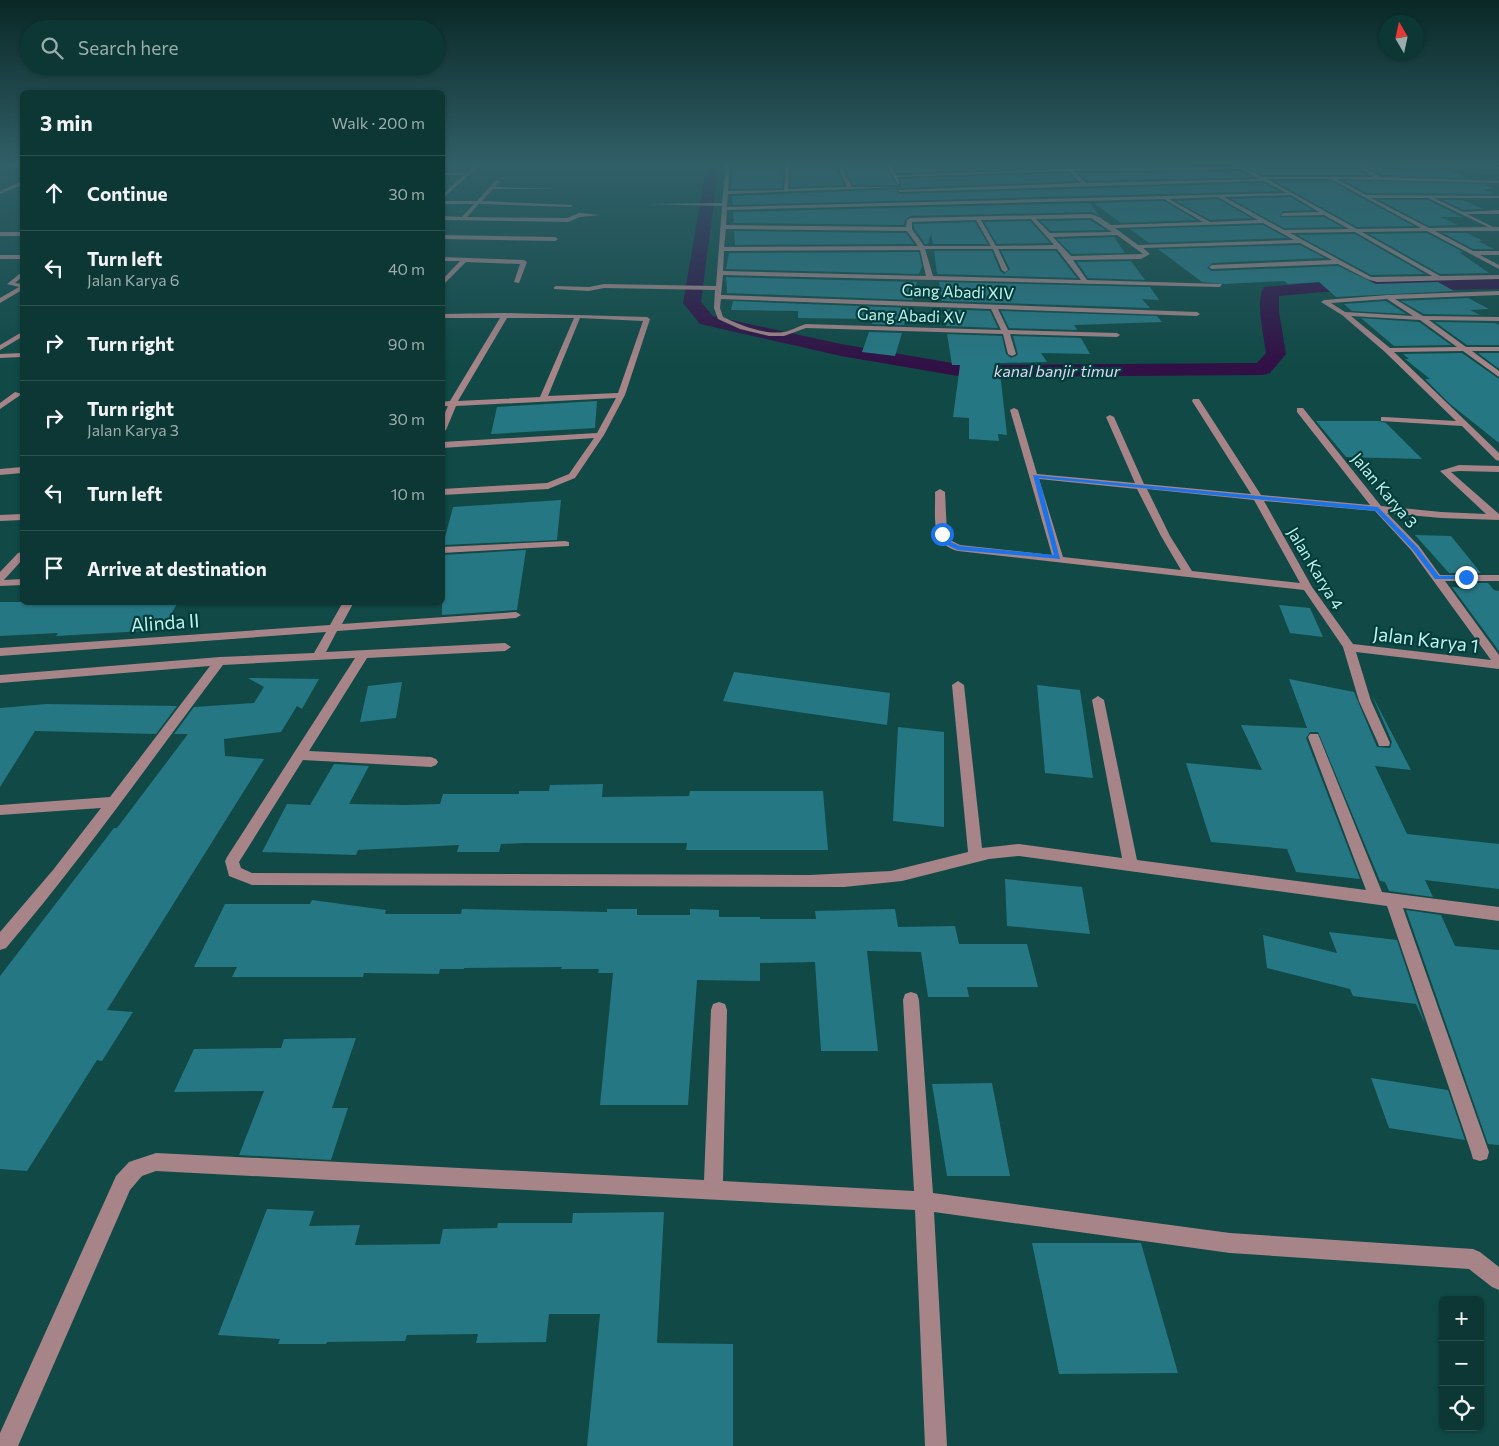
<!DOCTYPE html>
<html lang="en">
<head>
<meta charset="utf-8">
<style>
  :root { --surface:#0c3734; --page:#153f3c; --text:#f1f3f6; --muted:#9aacac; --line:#2c514f }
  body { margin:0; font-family:Commissioner,sans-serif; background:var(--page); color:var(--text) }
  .controls { position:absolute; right:15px; bottom:15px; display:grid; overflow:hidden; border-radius:8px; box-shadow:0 1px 4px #0004 }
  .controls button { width:45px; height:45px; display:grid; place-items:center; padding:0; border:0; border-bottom:1px solid var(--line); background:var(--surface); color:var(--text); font:25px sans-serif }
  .compass { position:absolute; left:1379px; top:15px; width:45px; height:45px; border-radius:50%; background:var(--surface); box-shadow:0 1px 4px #0004; rotate:351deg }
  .stop { position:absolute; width:15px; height:15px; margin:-11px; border:4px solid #1a73e8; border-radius:50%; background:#fff }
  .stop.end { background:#1a73e8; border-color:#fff; box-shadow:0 1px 5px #0008 }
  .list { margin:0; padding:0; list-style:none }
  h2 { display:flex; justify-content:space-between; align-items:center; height:65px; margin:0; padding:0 20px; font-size:21px }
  h2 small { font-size:16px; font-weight:400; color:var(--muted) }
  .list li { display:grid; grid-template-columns:32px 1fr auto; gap:15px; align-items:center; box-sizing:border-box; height:75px; padding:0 20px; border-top:1px solid var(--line) }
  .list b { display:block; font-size:19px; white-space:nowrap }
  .list p { margin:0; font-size:16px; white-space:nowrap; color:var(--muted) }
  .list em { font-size:16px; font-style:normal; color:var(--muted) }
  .icon { flex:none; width:28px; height:28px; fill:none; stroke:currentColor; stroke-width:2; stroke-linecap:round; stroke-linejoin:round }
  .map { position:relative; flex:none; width:1499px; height:1446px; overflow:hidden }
  .search { position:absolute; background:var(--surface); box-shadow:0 1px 4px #0004; left:20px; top:20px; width:425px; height:55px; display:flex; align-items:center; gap:12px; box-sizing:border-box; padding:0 18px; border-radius:28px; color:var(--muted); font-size:19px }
  .panel { position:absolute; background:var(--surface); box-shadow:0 1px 4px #0004; left:20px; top:90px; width:425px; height:515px; border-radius:8px }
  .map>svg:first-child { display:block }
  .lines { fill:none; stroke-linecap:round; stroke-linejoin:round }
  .canal { fill:#311045; fill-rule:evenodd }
  .building { fill:#267784 }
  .minor { fill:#a78488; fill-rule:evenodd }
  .route { fill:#1a73e8 }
  .labels { text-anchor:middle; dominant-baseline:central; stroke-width:4.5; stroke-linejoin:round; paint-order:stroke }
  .far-street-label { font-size:16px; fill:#c1efeb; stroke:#013e3b }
  .far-water-label { font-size:16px; font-style:italic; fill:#e4d1f3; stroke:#013e3b }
  .street-label { font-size:19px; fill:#c1efeb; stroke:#013e3b }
</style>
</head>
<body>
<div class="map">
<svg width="1499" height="1446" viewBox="0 0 1499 1446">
  <rect width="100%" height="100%" fill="#104946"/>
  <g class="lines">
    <path class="canal" d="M707,163H719L701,302L713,316L841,344L964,365L1257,363L1266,353C1264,338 1255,299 1264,287L1323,282L1499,279V289L1323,292L1279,296V312L1286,354L1270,373L1263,375L964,377L841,356L700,324L683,303Z"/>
  </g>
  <path class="building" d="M732,163H784L782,188L731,189Z
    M792,163H834L844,185L790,187Z
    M910,163L1029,164H1233L1232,165L1071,167L1067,165L1064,167L897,173L892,164Z
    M1240,164L1355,168L1367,175H1262Z
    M884,165L897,185H853L843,166Z
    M1369,168L1448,170L1468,178L1382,175Z
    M1241,171L1252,177L1087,181L1078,173Z
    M1067,173L1076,181L902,188L900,185L902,184L900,179Z
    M1274,181H1331L1414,226L1357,227Z
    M1345,181L1484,184L1495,189H1482L1494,194L1366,193Z
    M1264,183L1279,191L733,205L732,196L896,189L900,194Z
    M1290,197L1313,210L1283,211L1280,217H1324L1342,227L1284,228L1231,199Z
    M1218,199L1251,218L1210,220L1176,201Z
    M1379,200H1428L1462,217H1440L1458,225L1429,226Z
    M1442,200H1463L1483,209L1463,210Z
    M1164,201L1196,220L1121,223L1094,203Z
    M1090,203L1099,215L1091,212L910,216L905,220L904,225L734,223L733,212Z
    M1090,220L1106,230L1051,231L1040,221Z
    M1030,221L1050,243L997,244L984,222Z
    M975,222L988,244H933L931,234L928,244H925L914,228V224Z
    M1263,225L1287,238L1149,243L1130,229Z
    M734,231L906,233L914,244L735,245Z
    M1427,233L1463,252H1459L1489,273L1440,274L1369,234Z
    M1443,233H1467L1483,241H1478L1494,249H1473Z
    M1355,234L1425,274L1371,275L1297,235Z
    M1114,237L1125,253L1072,254L1057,239Z
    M1300,245L1325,258L1212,263L1207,268L1212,271L1338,266L1376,284L1438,282L1454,291L1336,297L1319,282L1288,284L1284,281L1224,284L1202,282L1158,249Z
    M934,251H992L1000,271L1004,274L1010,269L1001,251H1056L1077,278L937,274Z
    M919,252L922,266L919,274L726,269L729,253Z
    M1131,261L1145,280L1088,278L1077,262Z
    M726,277L917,282L912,300L727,293Z
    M939,282L1150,287L1159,300L1142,299L1150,308L942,301Z
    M1468,298L1489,309L1470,310L1480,315L1424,314L1401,301Z
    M733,301L909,308L904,325L872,324L874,319L798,318V311L731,310Z
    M1386,301L1406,314L1352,311L1344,304Z
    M943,309L990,311L998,328L946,326Z
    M1001,311L1157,316L1162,322L1074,325L1077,330L1009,328Z
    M1361,318L1419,322L1451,345L1394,346Z
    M1435,322L1495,323L1499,325V345H1467Z
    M869,332L902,333L895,356L862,352Z
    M947,334L1002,336L1006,354L1011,358L1018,355L1013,336L1081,338L1090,354L1041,353L1047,362L999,363L1007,435L998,434L999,441L969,439V418L953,417L960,365H952Z
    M1462,353L1499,379V443L1450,404L1425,379H1430L1405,359H1409L1403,354Z
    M1478,353H1499V369Z
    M597,401L595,428L491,434L497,407Z
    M1316,421H1379L1386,423L1422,459L1346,457Z
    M561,500L557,540L443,545L453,507Z
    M1415,535L1451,536L1481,573H1449Z
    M526,550L517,610L442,615V555Z
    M1458,583H1488L1494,590L1499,591V651L1452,587L1462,588Z
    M0,602H178L162,630L56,636L58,633L0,636Z
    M1279,605L1310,608L1323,637L1290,633Z
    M734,672L890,693L887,725L723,701Z
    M248,678L319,679L302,709L297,706L281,732L224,739L225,756L264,759L107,1010L133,1012L102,1061L97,1060L27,1171L0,1169V976L114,828H117L188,734H174L194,707L254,703L264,687Z
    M1289,679L1354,692L1377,747L1390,748L1392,742L1372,695L1411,770L1375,766L1407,834L1499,844V889L1425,880L1433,897L1389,891L1385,882L1380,881L1318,732H1310L1306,738L1360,879L1296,872L1287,849L1211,842L1186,763L1262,770L1241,725L1307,728Z
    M402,682L396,718L360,722L368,686Z
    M1037,685L1080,690L1093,778L1045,773Z
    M46,704L177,706L156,734L35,731L0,787V708Z
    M898,727L944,732V827L893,821Z
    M334,764L369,766L349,804L404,805L440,804L443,794H519V791H549L550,785L603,784L602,797L689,796L690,791H823L828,850H686L687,843H524L501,844L499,852H457L459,845L358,850L356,855L262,852L287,804L310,805Z
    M1005,879L1082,887L1090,934L1007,926Z
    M312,900L386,910L385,914H461L462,909L607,912V909H637V915H690V909L719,910V917H760V919H816L815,911L895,909L898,927L955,926L959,944H1027L1038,987H967L969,997H928L921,952L867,951L878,1051H821L815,962L760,963V981L697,980L688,1105H600L613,973H598L599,969H561L562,967L464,968V969H440L439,974L364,973L363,977H232L237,967H194L225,904H310Z
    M1406,910L1441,915L1455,946L1499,950V1145L1488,1144Z
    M1329,932L1397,940L1425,1024L1416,1004L1353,996L1350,989L1267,968L1263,935L1337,953Z
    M356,1038L332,1108H348L331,1160L239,1155L264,1091L174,1092L194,1049L281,1048L284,1039Z
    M1371,1078L1448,1090L1465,1140L1389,1128Z
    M992,1083L1010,1176H947L932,1084Z
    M267,1209L314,1211L309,1226L360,1225L355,1245L440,1244L443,1229L497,1228L498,1223H572L573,1213L664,1212L657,1343L733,1344V1446H587L600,1314H549L546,1342L476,1343L478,1334L407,1335L405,1341L327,1342L326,1344H278L280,1339L218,1335Z
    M1032,1243H1141L1178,1373L1059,1374Z"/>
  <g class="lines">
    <path class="minor" d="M477,163H482L442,199V195L464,175H442V173H467Z
      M726,163H730L728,191L784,190L786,163L790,164L788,189L847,187L836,163H840L852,187H901L728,194L727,207L1286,193L1264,181L900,192L898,190L1081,183L1068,171L897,177L900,183L898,184L885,163H889L896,175L1065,169L1067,167L1070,169L1236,167L1234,165L1236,164L1262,177H1374L1356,166L1287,163L1499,167V169L1361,166L1381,177L1499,181V183L1337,179L1366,195L1499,196V198H1434L1463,212L1499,210V214H1467L1493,227H1499V231H1435L1473,251H1499V255H1480L1499,265V269L1427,231L1362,232L1440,276L1499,275V279L1377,282L1367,279L1338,264L1212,269L1209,267L1212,265L1332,260L1300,243L1143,248L1150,254L1141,259L1073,260L1087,280L1222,284L1220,287L723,275L721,295L1197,312L1200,314L1197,316L998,309L1008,330L1117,333L1120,335L1117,337L1010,334L1016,354L1012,356L1008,354L1003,334L806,328L784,336H769L740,329L718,319L714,308L715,290L604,288L589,291L554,289V287L556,286L589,287L604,284L716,286L722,206L651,204L722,203ZM1241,169L1259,179L1086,183L1073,171ZM1267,179H1331L1421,228L1357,229ZM1291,195L1319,212L1283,213L1281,216L1324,215L1349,229L1284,230L1224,197ZM1218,197L1258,220L1210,222L1169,199ZM1371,198H1428L1488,227L1429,228ZM1164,199L1203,222L1111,225L1099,217L1091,214L910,218L907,220L906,227L726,225L727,210ZM1091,218L1112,232L1050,233L1036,219ZM1031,219L1054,245L996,246L981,220ZM976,220L991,246H924L912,229V222ZM1263,223L1294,240L1138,245L1115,228ZM726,229L907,231L918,246L724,247ZM1355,232L1432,276L1371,277L1290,233ZM1117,235L1143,254L1071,256L1053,237ZM925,249H993L1002,270L1005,272L1008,270L998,249H1057L1081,280L933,276ZM920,250L926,276L723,271L724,251ZM721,299L991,309L1001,330L806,324C798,326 791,331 784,332C764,335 740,325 723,317L720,308Z
      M496,180L500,181L495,187L562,189H493L482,201L573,205L570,207L479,204L467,217L567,218L579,213L600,215L580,217L568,222L442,220V216L462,217L474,204H442V201H477Z
      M20,182H22V185L0,194V191Z
      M0,232H22V236H0Z
      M442,235L555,237L558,239L555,241L442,239Z
      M0,255H22V259H0Z
      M442,257L524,260L527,262L519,283L514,282L520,264L466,262L442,286V280L460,261H442Z
      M22,272V277L15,283L22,284V290L0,303V298L19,287L7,284Z
      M1499,291V295L1395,299L1423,316L1499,317V321L1429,320L1466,347H1499V351H1472L1499,371V377L1463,351L1394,352L1499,453V461L1496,460L1462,426L1381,421V417H1384L1456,421L1385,352L1342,315L1321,302L1324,300L1388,295ZM1387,299L1413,316L1345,312L1331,303ZM1351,316L1420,320L1457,347L1390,348Z
      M505,313L647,317L650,319L625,395L604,435L575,478L548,489L442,495V489L547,483L569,474L594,438L442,448V442L597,433L616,398L456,406L446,430L442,432V419L448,406H442V402L450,401L500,318H442V314ZM507,318H574L540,397L458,401ZM580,318L643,321L618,393L548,396Z
      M22,332V337L0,350V345Z
      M22,353V357L0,358V354Z
      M15,392L22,394L0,409V403Z
      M1193,399H1199L1261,495L1370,505L1297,412V408H1303L1381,506L1441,512L1486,514L1440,471L1459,465L1499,466V472L1459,471L1451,472L1499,514V520L1441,518L1387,513L1419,546L1440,575H1499V581H1445L1499,655V669L1356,652L1371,701L1390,743L1389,746H1379L1378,743L1359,701L1343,647L1304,590L958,551C929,543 936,516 935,492L940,489L945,492L947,534L950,540L960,545L1052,555L1010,410L1014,408L1018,410L1037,474L1135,483L1106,417L1110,415L1114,417L1144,484L1251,494L1192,401ZM1039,479L1137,489L1161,536L1181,570L1063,557ZM1147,489L1254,500L1300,583L1192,571L1170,536ZM1264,501L1375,511L1411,550L1491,660L1353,644L1312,587Z
      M22,467V473L0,475V469Z
      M22,514V520L0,521V515Z
      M565,541L569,542V546L442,553V547Z
      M22,552V560L4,580L22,579V585L0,586V572L18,553Z
      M343,602H354L342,624L516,612L521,615L516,618L337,631L326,652L505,643L511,647L505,651L367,658L309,751L431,757L436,759L438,762L436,765L431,767L303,760L239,862L241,868L252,873L809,875L891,871L968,852L952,685L958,681L964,685L982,848L1019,844L1122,858L1092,700L1098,696L1104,700L1137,860L1366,890L1308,737L1310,734H1318L1382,892L1499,907V921L1403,908L1489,1152L1487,1159L1480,1161L1473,1159L1471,1152L1387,906L1019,856L989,859L902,881L844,887L252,885L229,876L225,861L227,857L355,658L223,665C151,760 84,857 6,948L0,950V932L53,870L101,808L0,815V805L110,797L210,666L0,683V675L220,657L314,653L326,632L0,656V648L330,625Z
      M911,992L917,994L919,1000L933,1193L1230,1233L1473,1249L1480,1252L1499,1267V1290L1492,1287L1469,1269L1230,1253L934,1212L947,1446H925L915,1210L156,1171L142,1176L130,1190L18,1446H0V1433L116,1176L129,1162L156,1153L704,1180L711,1010L713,1004L719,1002L725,1004L727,1010L723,1181L914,1191L903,1000L905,994Z"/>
  </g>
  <linearGradient id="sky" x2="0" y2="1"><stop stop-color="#092826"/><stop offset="0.45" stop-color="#315f68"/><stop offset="1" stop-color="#315f68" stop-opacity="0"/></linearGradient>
  <rect width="1499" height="366" fill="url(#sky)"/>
  <path class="route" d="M1033,475L1378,507L1417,547L1439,576L1466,575L1469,577L1466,579H1435L1413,550L1376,511L1039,478L1060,559L958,550L943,543L939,534L942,532L945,534L948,541L960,546L1054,555Z"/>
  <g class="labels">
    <g class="far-street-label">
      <text transform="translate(958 291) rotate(2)">Gang Abadi XIV</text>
      <text transform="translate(911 315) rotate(2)">Gang Abadi XV</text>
      <text transform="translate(1385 490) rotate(50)">Jalan Karya 3</text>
      <text transform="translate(1316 568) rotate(59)">Jalan Karya 4</text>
    </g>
    <g class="far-water-label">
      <text x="1057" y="370">kanal banjir timur</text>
    </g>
    <g class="street-label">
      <text transform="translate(165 622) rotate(-4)">Alinda II</text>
      <text transform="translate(1426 639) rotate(7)">Jalan Karya 1</text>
    </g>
  </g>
</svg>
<div class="controls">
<button>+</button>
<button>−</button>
<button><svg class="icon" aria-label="locate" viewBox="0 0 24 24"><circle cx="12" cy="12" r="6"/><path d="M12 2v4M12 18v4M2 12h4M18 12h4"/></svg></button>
</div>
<svg class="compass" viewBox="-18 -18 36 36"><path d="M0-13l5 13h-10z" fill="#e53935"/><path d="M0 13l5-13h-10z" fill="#9aacac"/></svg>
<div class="stop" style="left:942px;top:534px"></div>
<div class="stop end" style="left:1466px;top:577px"></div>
<div class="search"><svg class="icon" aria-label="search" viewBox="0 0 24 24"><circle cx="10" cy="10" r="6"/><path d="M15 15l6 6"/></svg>Search here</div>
<section class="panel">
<h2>3 min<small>Walk · 200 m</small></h2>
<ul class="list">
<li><svg class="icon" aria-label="ahead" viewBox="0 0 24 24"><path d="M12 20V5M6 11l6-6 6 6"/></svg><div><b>Continue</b></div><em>30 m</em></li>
<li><svg class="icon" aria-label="left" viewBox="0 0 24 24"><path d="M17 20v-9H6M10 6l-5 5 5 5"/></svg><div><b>Turn left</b><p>Jalan Karya 6</p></div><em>40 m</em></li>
<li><svg class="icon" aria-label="right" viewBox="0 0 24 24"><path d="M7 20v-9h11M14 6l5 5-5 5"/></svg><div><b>Turn right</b></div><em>90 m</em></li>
<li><svg class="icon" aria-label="right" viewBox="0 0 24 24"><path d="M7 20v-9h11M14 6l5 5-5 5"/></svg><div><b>Turn right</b><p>Jalan Karya 3</p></div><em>30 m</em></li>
<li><svg class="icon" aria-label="left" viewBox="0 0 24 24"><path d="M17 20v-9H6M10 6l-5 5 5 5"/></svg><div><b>Turn left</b></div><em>10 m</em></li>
<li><svg class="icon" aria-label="arrive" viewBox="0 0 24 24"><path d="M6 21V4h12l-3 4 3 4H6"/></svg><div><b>Arrive at destination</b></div></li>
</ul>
</section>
</div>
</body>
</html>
